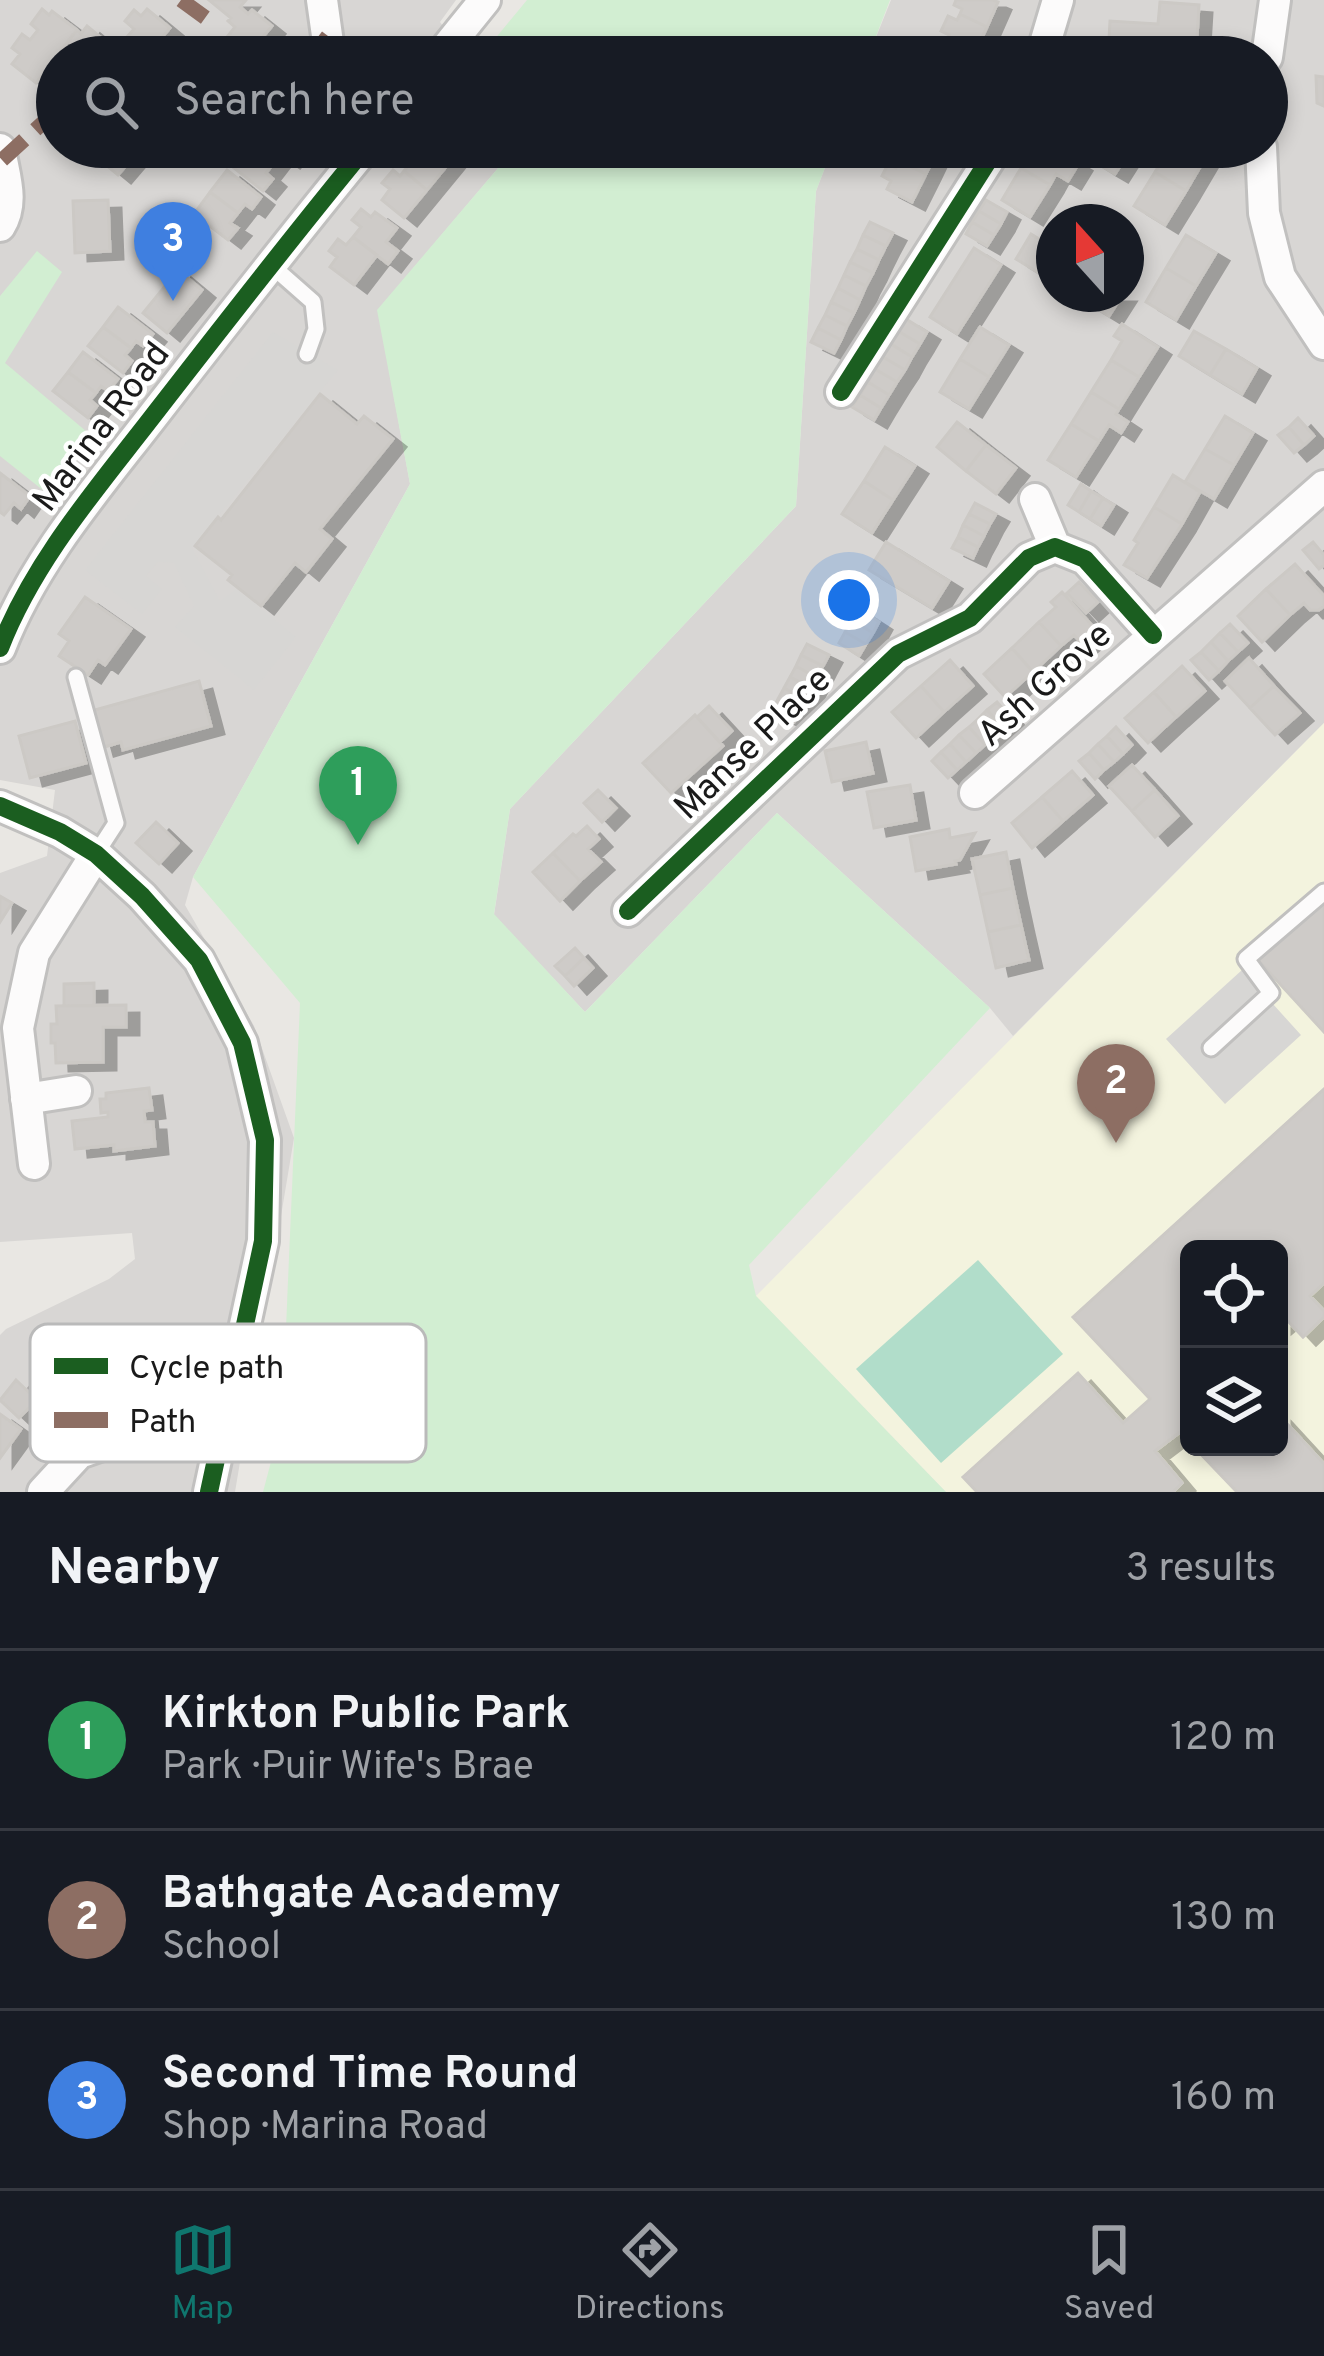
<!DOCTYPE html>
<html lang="en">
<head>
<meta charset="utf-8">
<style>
  :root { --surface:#171b24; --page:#20242c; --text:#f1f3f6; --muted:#9ea1a6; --line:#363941; --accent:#0f766e }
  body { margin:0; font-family:Overpass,sans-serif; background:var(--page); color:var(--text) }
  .controls { position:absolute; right:36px; bottom:36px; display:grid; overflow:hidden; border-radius:18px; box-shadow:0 6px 18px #0003 }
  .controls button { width:108px; height:108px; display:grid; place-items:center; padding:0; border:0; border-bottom:3px solid var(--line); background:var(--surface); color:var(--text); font:60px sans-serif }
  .compass { position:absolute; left:1036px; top:204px; width:108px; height:108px; border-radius:50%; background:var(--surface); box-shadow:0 6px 18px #0003; rotate:339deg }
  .you { position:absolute; left:849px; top:600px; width:42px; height:42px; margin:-30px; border:9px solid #fff; border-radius:50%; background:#1a73e8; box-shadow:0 0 0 18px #1a73e833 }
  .badge { display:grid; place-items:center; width:78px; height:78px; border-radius:50%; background:var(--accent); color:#fff; font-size:39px; font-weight:700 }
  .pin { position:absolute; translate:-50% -99px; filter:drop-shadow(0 3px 6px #0008) }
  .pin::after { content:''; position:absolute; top:63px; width:42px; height:36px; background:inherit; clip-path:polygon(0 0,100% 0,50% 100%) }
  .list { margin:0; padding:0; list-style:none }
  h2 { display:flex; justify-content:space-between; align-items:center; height:156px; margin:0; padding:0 48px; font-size:51px }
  h2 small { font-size:39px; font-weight:400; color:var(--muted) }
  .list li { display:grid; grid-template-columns:78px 1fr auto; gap:36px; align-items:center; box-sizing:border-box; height:180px; padding:0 48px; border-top:3px solid var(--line) }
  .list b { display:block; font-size:45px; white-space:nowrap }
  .list p { margin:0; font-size:39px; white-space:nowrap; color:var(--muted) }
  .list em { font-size:39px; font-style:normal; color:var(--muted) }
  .icon { flex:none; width:66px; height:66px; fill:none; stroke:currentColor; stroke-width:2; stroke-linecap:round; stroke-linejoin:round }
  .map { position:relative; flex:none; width:1324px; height:1492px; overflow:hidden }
  .search { position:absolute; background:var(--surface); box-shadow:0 6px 18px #0003; left:36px; right:36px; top:36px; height:132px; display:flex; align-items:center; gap:30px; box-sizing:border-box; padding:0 42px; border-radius:66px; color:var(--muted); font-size:45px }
  .sheet { height:696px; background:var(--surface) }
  nav { display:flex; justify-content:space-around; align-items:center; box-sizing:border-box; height:168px; border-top:3px solid var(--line); background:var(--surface); font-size:33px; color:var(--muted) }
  nav a { display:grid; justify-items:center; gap:6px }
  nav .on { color:var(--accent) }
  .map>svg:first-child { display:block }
  .residential { fill:#d8d6d4; fill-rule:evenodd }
  .education { fill:#f3f3de; fill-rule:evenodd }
  .religious { fill:#d7d6d4 }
  .park { fill:#d2eed2 }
  .pitch { fill:#b1ddca }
  .building { fill:#cecbc8; stroke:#ccc9c5; stroke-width:3; filter:url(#shadow) }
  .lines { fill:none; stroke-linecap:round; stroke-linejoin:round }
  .lane-casing { stroke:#c1c0bf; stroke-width:21 }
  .street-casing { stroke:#c1c0bf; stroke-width:36 }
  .lane { stroke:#fcfbfb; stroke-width:15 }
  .street { stroke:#fcfbfb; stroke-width:30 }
  .quiet { stroke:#8d6e63; stroke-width:15; stroke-dasharray:30 15; stroke-linecap:butt }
  .cycleway-casing { stroke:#fff; stroke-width:26 }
  .cycleway { stroke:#1b5e20; stroke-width:18 }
  .labels { text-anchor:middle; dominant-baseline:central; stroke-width:9; stroke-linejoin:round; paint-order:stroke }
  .street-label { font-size:36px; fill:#1a1a1a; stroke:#fff }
  .key { fill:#fff; stroke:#bababa; stroke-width:3 }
  .key-label { font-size:33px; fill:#1a1a1a }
</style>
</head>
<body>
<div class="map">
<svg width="1324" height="1492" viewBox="0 0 1324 1492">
  <defs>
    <filter id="shadow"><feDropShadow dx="13" dy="8" stdDeviation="0" flood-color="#0004"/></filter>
  </defs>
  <rect width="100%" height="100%" fill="#e9e7e3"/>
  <path class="residential" d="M0,0H456L440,22L465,57H57V147H516L378,310L410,484L193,877L185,905L254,1026L294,1138L235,1492H0V1335L6,1329L109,1279L135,1259L132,1233L0,1242V873L47,856L55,790L0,780Z
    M891,0H1324V723L1013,1036L990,1008L777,813L585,1012L494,915L510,809L796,506L816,191L833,147H1267V57H868ZM1054,222H1126V294H1054Z"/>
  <path class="education" d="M1324,723V1492H946L756,1296ZM1189,1249H1279V1447H1189Z"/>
  <path class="religious" d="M273,332L338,370L192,548L220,601L236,589L296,637L254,690L175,627L194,606L174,563L158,562L146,576L162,589L142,614L85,570Z
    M1242,970L1301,1035L1225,1104L1166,1039Z"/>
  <path class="park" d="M527,0H890L868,57H480Z
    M516,147H833L816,191L796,506L510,809L494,914L585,1012L777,813L990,1008L749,1265L756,1296L946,1492H263L282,1420L300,1003L193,877L410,484L377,310Z
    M37,251L62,272L5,363L93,437L49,495L0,456V296Z"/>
  <path class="pitch" d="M978,1260L1063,1354L941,1463L856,1369Z"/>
  <path class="building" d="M209,0H246L240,7L248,14L252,10L272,26L246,57H216L208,50L218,38L223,42L235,27L228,21L231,18Z
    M956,0H993L998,2L987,27L960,14L962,9L954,5Z
    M1160,2L1199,5L1196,54L1145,50L1144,57H1108L1110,21L1158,24Z
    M42,9L49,15L52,11L77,30L36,83L12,64L20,54L12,48L22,34L30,40L38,30L31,24Z
    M147,9L170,28L145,57L103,55L111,46L116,49L134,29L125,21L134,10L141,16Z
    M960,14L987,27L973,57L944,46L949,35L941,31L948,16L957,20Z
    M87,26L111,46L102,57H74L68,52L74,45L68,41L77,30L81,34Z
    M1316,76L1324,77V106L1317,103Z
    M102,147H142L118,175L95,156Z
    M242,147H251L273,164L266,173L273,179L263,191L229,164Z
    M251,147H295L297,148L287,160L280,155L273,164Z
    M409,147L420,150L422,147H431L450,162L427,190L404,171L408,166L399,159Z
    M431,147H462L450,162Z
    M896,147H939L926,174L899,161L903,154L895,150Z
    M1034,147H1061L1069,152L1067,156L1079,163L1068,181L1056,174L1050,185L1021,168Z
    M1085,147H1101L1092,160L1081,153Z
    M1101,147L1115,148L1103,167L1092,160Z
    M1171,147H1191L1206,157L1186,191L1155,172Z
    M1115,148L1127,155L1115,174L1103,167Z
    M899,161L926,174L912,202L887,189L891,181L882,176L888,164L896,168Z
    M1021,168L1050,185L1030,217L1002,200Z
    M227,170L261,197L252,209L245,204L238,213L210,192Z
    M393,170L400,176L404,171L427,190L404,218L382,200L390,189L382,183Z
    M1155,172L1186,191L1165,225L1134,206Z
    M210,192L238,213L230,223L238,228L228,240L194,214Z
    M108,200L110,251L75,253L73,201Z
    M986,200L1007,212L1001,224L979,211Z
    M361,209L371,217L375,212L397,228L386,242L398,251L388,264L353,237L361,227L352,220Z
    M979,211L1001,224L994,235L972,222Z
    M870,222L893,233L886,246L863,235Z
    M972,222L994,235L987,246L966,234Z
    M1031,234L1054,248V266L1047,278L1016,259Z
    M863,235L886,246L879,260L857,249Z
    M1186,235L1216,253L1196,286L1166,268Z
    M353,237L377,255L354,285L330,267L337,257L329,251L338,239L346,245Z
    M974,248L1001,265L957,334L930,317Z
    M857,249L879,260L873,273L850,262Z
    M850,262L873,273L866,286L844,275Z
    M1166,268L1196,286L1176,320L1146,302Z
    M178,270L202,290L167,333L143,313Z
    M844,275L866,286L860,300L838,288Z
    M838,288L860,300L854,313L831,302Z
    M1080,294H1123L1109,316L1078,297Z
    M831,302L854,313L847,326L825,315Z
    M118,307L153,334L143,346L136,341L131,348L103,327Z
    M825,315L847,326L841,340L818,328Z
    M906,319L927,332L920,344L898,331Z
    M1122,324L1158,347L1139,377L1111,360L1122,341L1114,336Z
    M103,327L131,348L125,355L132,361L123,373L88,346Z
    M980,327L1009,345L989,377L960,359Z
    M818,328L841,340L834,353L811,342Z
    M898,331L920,344L912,357L891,344Z
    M1194,331L1226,349L1210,375L1179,356Z
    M891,344L912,357L905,370L883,357Z
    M1226,349L1257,368L1242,394L1210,375Z
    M83,352L118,379L108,391L101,386L96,393L68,372Z
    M883,357L905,370L897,382L875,369Z
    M960,359L989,377L969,409L940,392Z
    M1111,360L1139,377L1119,409L1091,392Z
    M875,369L897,382L889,395L868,382Z
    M68,372L96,393L90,400L97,406L88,418L53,391Z
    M868,382L889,395L881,408L860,395Z
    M1091,392L1119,409L1116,414L1128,422L1121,433L1109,425L1099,441L1071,424Z
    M320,394L357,424L364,416L393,439L320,529L332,539L306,572L295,563L261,606L228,580L232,575L195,546L218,517L221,520Z
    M860,395L881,408L874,420L852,407Z
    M1225,416L1253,433L1234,465L1205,449Z
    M1298,418L1314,436L1304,445L1289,427Z
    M957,422L986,445L966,471L937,447Z
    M1071,424L1099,441L1076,477L1048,460Z
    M1289,427L1304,445L1294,453L1278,435Z
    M986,445L1016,468L996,494L966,471Z
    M885,447L915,466L893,500L864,481Z
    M1205,449L1234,465L1214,499L1185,482Z
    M0,473L30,496L21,509L14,503L4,515L0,512Z
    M1173,475L1200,492L1182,524L1154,507Z
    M864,481L893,500L872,533L842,514Z
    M1081,484L1091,491L1079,512L1068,505Z
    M1091,491L1103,498L1090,519L1079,512Z
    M1103,498L1114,505L1101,526L1090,519Z
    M975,503L996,514L990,524L969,514Z
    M1154,507L1182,524L1147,578L1124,565L1138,543L1134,540Z
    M969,514L990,524L984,536L963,525Z
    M963,525L984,536L978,547L958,537Z
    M958,537L978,547L973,558L952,548Z
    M886,542L949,581L932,608L869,570Z
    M1313,542L1324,555V565L1319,569L1303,550Z
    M1295,564L1324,596V606L1319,610H1310L1304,603L1290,615L1266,589Z
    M1079,582L1098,602L1086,613L1067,593Z
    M1266,589L1290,615L1262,642L1238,616Z
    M1062,592L1098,632L1083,645L1074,635L1061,646L1039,622L1056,607L1051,602Z
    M85,597L131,629L105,665L98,660L88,675L59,656L69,641L59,634Z
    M859,609L879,622L873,633L852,620Z
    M852,620L873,633L866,644L845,632Z
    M1039,622L1061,646L1033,672L1012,648Z
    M1230,624L1248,643L1238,652L1220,633Z
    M845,632L866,644L859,656L839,643Z
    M1220,633L1238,652L1228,661L1211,642Z
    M1211,642L1228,661L1219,671L1201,652Z
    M807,644L829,655L823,666L801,655Z
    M1012,648L1033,672L1005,697L984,674Z
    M1201,652L1219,671L1209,680L1191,660Z
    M801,655L823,666L817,678L796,666Z
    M1249,658L1274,686L1250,708L1225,681Z
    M950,660L973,686L944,712L921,686Z
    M796,666L817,678L812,688L790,677Z
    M1182,666L1205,691L1176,717L1154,692Z
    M790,677L812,688L806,700L784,688Z
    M199,681L211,726L123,750L121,742L101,748L91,711Z
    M921,686L944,712L916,738L892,712Z
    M1274,686L1300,713L1275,735L1250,708Z
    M784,688L806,700L800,711L778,699Z
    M1154,692L1176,717L1148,743L1125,718Z
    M778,699L800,711L794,722L772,711Z
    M997,702L1013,720L1004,729L987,710Z
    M709,706L732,731L720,742L697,717Z
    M987,710L1004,729L994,737L978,719Z
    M695,715L723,746L671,793L643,763Z
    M978,719L994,737L985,745L969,727Z
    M75,721L86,763L30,778L19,736Z
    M969,727L985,745L976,753L959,735Z
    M1116,727L1132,745L1123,754L1107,736Z
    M959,735L976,753L966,762L950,744Z
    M1107,736L1123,754L1114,762L1098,744Z
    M866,742L873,773L832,782L825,751Z
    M950,744L966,762L957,770L941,752Z
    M1098,744L1114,762L1104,770L1089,753Z
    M941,752L957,770L948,778L932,761Z
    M1089,753L1104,770L1095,779L1079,761Z
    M1132,765L1155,790L1132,811L1109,786Z
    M1072,771L1093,795L1063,821L1042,797Z
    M910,785L916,820L874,828L867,792Z
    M598,790L616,808L602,822L584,803Z
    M1155,790L1178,816L1155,837L1132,811Z
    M1042,797L1063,821L1032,848L1012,823Z
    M156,822L178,843L159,864L136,843Z
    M587,826L599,839L588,849L601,862L580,881L553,853L573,834L576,836Z
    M949,829L950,838L975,833L960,860L955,861L956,864L916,871L910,837Z
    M1006,852L1013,888L980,895L972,859Z
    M553,853L580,881L560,901L533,872Z
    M1013,888L1021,925L988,932L980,895Z
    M0,896L12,903L0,922Z
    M1324,896V1032L1258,960Z
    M1021,925L1029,960L996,968L988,932Z
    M575,948L584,958L565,976L555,966Z
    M584,958L593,968L574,986L565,976Z
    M94,983V1006H64V984Z
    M126,1005V1027H103V1062L56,1063L55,1043H51V1024H57L56,1006Z
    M149,1088L152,1110L144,1111L145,1122H153L155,1146L114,1151V1145L75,1149L72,1121L108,1117V1112L101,1113L100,1099H106V1093Z
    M1324,1089V1283L1310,1296L1324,1311V1317L1303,1337L1286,1319L1279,1325V1249H1189V1442L1180,1432L1155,1451L1182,1483L1173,1492H977L963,1477L1078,1373L1123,1423L1150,1399L1073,1317Z
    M16,1380L37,1400L19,1418L0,1400Z
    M0,1414L21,1429L0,1458Z
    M1279,1415L1324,1464V1492H1237L1194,1447H1279Z"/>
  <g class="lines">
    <defs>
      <path id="lane" d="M271,265L313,302L316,329L307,354
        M76,677L116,823L96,854
        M1211,1048L1271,993L1246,959L1324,892"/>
      <path id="street" d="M322,0L330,57
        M439,57L485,0
        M1041,57L1058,0
        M1267,57L1275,0
        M1261,147L1264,213L1280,277L1324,344
        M0,149C4,175 15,202 0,226
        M841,392L997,147
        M1035,499L1055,547
        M0,648C34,560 99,486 156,412C225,323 294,234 366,147
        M975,793L1324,486
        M0,806L60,832L96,854L142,896L199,960L242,1043L265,1140L263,1241L209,1492
        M628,911L898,654L970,618L1029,558L1055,547L1085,559L1153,635
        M26,1099L76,1091
        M34,1164L18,1028L34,953L96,854
        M43,1492L79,1453L153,1427L221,1433"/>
    </defs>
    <use href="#lane" class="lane-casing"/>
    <use href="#street" class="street-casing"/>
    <use href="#lane" class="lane"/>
    <use href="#street" class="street"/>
    <path class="quiet" d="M181,0L217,26
      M312,57L328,36
      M2,160L57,110"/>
    <defs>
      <path id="cycleway" d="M841,392L997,147
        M0,648C34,560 99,486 156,412C225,323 294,234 366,147
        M0,806L60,832L96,854L142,896L199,960L242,1043L265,1140L263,1241L209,1492
        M628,911L898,654L970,618L1029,558L1055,547L1085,559L1153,635"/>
    </defs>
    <use href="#cycleway" class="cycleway-casing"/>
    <use href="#cycleway" class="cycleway"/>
  </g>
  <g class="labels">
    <g class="street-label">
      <text transform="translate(103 428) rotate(-53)">Marina Road</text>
      <text transform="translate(1046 686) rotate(-42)">Ash Grove</text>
      <text transform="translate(754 745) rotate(-44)">Manse Place</text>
    </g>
  </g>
  <rect x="30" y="1324" width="396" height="138" rx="18" class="key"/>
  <rect x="54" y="1358" width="54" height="16" fill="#1b5e20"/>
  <rect x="54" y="1412" width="54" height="16" fill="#8d6e63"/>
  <g class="key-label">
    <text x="129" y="1378">Cycle path</text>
    <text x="129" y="1432">Path</text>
  </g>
</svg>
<div class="controls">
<button><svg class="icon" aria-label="locate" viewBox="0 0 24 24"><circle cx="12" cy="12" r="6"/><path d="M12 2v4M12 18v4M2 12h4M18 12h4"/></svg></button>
<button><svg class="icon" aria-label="layers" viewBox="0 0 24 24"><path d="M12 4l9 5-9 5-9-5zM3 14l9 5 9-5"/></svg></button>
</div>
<svg class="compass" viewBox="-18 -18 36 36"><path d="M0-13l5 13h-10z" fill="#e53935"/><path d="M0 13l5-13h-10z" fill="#9ea1a6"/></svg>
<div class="you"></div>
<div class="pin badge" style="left:358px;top:845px;background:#2e9e5b">1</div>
<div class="pin badge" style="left:1116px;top:1143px;background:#8d6e63">2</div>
<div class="pin badge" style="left:173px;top:301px;background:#3f7fe0">3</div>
<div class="search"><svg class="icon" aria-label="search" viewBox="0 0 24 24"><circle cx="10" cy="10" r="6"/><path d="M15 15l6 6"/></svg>Search here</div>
</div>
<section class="sheet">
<h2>Nearby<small>3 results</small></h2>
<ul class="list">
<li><span class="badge" style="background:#2e9e5b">1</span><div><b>Kirkton Public Park</b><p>Park · Puir Wife's Brae</p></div><em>120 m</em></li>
<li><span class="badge" style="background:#8d6e63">2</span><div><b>Bathgate Academy</b><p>School</p></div><em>130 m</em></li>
<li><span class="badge" style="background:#3f7fe0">3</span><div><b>Second Time Round</b><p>Shop · Marina Road</p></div><em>160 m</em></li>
</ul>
</section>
<nav>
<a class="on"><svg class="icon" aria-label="map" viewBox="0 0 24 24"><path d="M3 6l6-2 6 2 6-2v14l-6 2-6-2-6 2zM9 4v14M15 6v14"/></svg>Map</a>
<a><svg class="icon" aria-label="directions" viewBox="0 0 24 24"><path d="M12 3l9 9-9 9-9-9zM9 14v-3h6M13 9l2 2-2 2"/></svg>Directions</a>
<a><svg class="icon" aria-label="saved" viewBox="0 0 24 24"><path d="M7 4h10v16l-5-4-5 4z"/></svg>Saved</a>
</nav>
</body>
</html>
